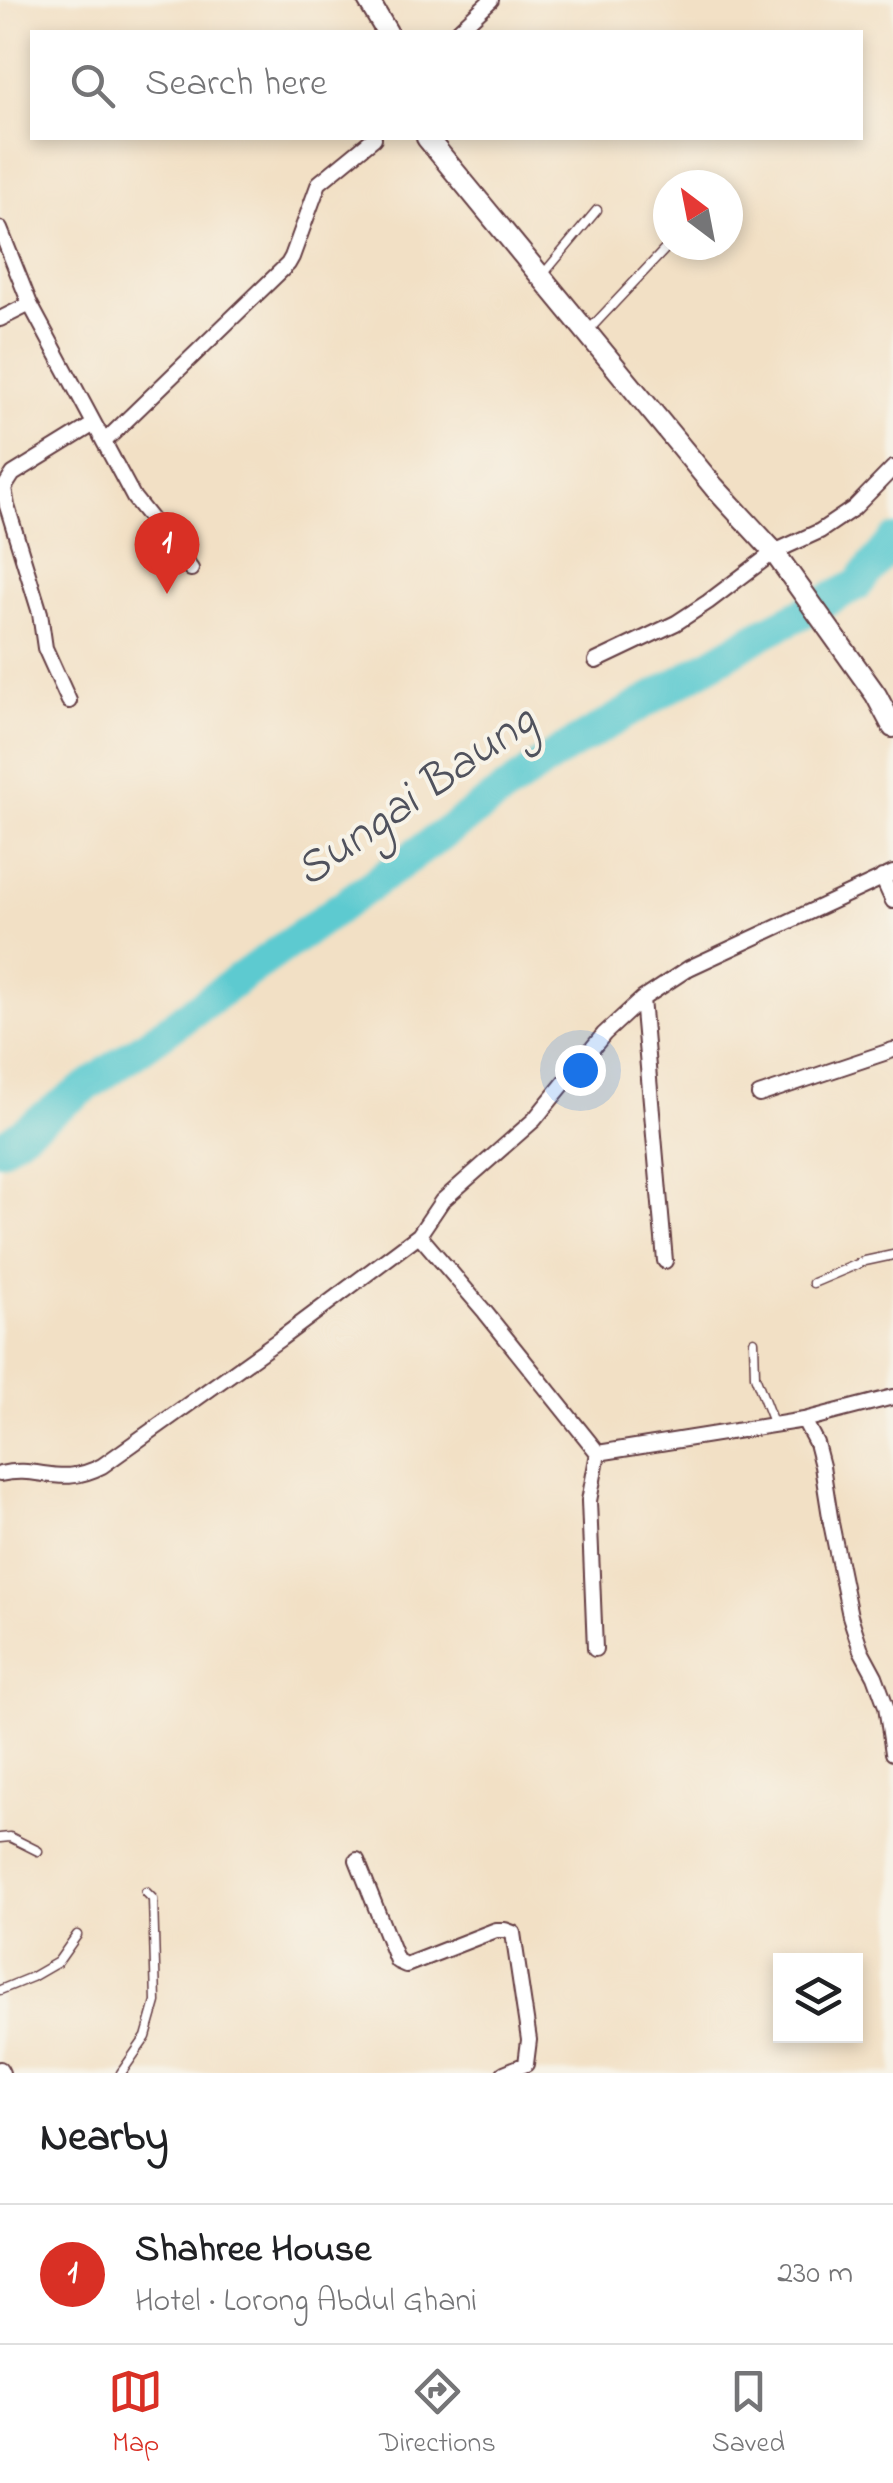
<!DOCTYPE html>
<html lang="en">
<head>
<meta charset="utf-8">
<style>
  :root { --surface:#fff; --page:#f2f2f2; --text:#202124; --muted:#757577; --line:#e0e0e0; --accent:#d93025 }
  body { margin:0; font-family:"Indie Flower",sans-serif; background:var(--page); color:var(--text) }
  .controls { position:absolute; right:30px; bottom:30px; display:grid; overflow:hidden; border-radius:0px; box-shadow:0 5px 15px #0003 }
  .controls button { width:90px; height:90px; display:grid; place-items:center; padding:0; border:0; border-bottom:2px solid var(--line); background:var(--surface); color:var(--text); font:50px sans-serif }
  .compass { position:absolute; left:653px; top:170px; width:90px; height:90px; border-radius:50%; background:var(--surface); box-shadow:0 5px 15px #0003; rotate:328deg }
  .you { position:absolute; left:580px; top:1070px; width:35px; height:35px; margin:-25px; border:8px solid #fff; border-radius:50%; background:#1a73e8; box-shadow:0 0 0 15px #1a73e833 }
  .badge { display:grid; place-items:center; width:65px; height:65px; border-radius:50%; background:var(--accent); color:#fff; font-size:32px; font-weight:700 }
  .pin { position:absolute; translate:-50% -82px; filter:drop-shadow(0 2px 5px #0008) }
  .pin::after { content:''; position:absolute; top:52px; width:35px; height:30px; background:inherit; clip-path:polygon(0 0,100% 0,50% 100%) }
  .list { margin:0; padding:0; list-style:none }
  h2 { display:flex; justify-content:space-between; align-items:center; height:130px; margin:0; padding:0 40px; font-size:42px }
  h2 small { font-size:32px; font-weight:400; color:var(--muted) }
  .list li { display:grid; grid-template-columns:65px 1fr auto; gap:30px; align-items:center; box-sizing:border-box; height:140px; padding:0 40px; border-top:2px solid var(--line) }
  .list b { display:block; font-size:38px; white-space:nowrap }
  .list p { margin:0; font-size:32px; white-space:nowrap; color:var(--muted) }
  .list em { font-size:32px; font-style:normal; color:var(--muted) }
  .icon { flex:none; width:55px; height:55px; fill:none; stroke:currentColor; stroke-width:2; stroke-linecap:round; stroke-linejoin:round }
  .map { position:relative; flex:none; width:893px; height:2073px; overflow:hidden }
  .search { position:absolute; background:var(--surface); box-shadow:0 5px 15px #0003; left:30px; right:30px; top:30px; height:110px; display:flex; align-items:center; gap:25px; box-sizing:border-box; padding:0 35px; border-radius:0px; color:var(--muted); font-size:38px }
  .sheet { height:270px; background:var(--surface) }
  nav { display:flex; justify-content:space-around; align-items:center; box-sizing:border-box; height:140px; border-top:2px solid var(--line); background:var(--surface); font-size:28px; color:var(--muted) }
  nav a { display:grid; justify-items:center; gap:5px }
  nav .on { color:var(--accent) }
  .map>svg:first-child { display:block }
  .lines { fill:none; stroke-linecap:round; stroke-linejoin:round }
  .river { stroke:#5dcad0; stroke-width:32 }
  .lane-casing { stroke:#633c42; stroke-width:11 }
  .street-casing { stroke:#633c42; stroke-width:18 }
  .secondary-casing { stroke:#633c42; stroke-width:24 }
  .lane { stroke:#fff; stroke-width:8 }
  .street { stroke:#fff; stroke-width:14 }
  .secondary { stroke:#fff; stroke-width:20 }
  .labels { text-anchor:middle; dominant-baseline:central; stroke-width:8; stroke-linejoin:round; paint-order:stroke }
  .water-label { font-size:48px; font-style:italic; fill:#50525d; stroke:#f7f3e8 }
</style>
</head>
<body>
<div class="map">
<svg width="893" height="2073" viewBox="0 0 893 2073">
  <rect width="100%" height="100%" fill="#f7f3e8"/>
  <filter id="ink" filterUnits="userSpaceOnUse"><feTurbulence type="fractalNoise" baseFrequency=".01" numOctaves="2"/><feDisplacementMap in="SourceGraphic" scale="20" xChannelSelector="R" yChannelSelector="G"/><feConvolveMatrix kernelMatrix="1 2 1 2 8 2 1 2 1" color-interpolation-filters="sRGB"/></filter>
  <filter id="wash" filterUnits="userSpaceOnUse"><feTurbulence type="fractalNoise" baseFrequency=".0048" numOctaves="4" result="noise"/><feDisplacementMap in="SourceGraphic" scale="40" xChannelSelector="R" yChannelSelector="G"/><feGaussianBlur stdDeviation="2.25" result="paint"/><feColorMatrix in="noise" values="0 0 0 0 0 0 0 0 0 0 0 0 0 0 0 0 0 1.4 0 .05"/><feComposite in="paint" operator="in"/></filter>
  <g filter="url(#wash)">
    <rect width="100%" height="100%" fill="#f2e0c5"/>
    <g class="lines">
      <path class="river" d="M0,1148L555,755L756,637L857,585L893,541"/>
    </g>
  </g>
  <g filter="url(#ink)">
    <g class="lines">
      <defs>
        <path id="lane" d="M541,277L597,210
          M587,332L669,245
          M813,1283L865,1261L893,1255
          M754,1341L755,1376L774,1425
          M0,1838L10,1837L38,1851
          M0,1990L32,1977L58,1962L77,1935
          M121,2073L146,2037L156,2002L153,1899L146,1892"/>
        <path id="street" d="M457,32L491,0
          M0,229L30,304L134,498L191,569
          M0,319L30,304
          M104,442L288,264L292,257L319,183L374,138
          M596,661L676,623L708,602L774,552L820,531L854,508L893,468
          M69,701L45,648L40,613L7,506L4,488L13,474L94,424
          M882,877L893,901
          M642,999L665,1261
          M759,1095L893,1050
          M419,1235L485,1312L598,1453
          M804,1420L893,1397
          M0,1474C40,1465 59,1488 102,1466L280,1339L419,1235L442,1201L534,1120L604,1034L642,999L689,968L893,873
          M595,1649L589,1501L598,1453L804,1420L816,1443L822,1466L831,1523L850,1616L861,1650L875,1676L886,1706L893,1753
          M357,1860L397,1961L406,1965L496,1930H505L513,1933L529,2040L526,2064L504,2073
          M0,2069L2,2073"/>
        <path id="secondary" d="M368,0L387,32
          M427,138L714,487L774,552L876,695L893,727"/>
      </defs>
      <use href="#lane" class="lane-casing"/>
      <use href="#street" class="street-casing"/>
      <use href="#secondary" class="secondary-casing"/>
      <use href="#lane" class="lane"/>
      <use href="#street" class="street"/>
      <use href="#secondary" class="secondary"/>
    </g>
  </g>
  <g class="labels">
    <g class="water-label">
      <text transform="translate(416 797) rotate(-35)">Sungai Baung</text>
    </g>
  </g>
</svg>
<div class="controls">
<button><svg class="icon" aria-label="layers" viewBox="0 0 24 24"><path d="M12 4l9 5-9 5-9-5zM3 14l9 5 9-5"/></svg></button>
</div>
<svg class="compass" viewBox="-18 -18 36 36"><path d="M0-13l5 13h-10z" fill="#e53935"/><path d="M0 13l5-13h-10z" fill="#757577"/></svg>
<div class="you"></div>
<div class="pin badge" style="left:167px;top:594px">1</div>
<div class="search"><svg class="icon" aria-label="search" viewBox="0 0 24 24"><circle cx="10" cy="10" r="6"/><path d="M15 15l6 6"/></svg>Search here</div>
</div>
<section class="sheet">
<h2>Nearby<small></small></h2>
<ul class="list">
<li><span class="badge">1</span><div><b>Shahree House</b><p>Hotel · Lorong Abdul Ghani</p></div><em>230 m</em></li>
</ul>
</section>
<nav>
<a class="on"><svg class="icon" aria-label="map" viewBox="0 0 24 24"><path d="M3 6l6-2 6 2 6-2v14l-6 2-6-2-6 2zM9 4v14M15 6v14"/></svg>Map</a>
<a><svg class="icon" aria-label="directions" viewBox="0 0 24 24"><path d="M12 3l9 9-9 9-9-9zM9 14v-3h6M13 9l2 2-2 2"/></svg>Directions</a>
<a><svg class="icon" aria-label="saved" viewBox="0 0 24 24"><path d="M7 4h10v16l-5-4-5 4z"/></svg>Saved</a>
</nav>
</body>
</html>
